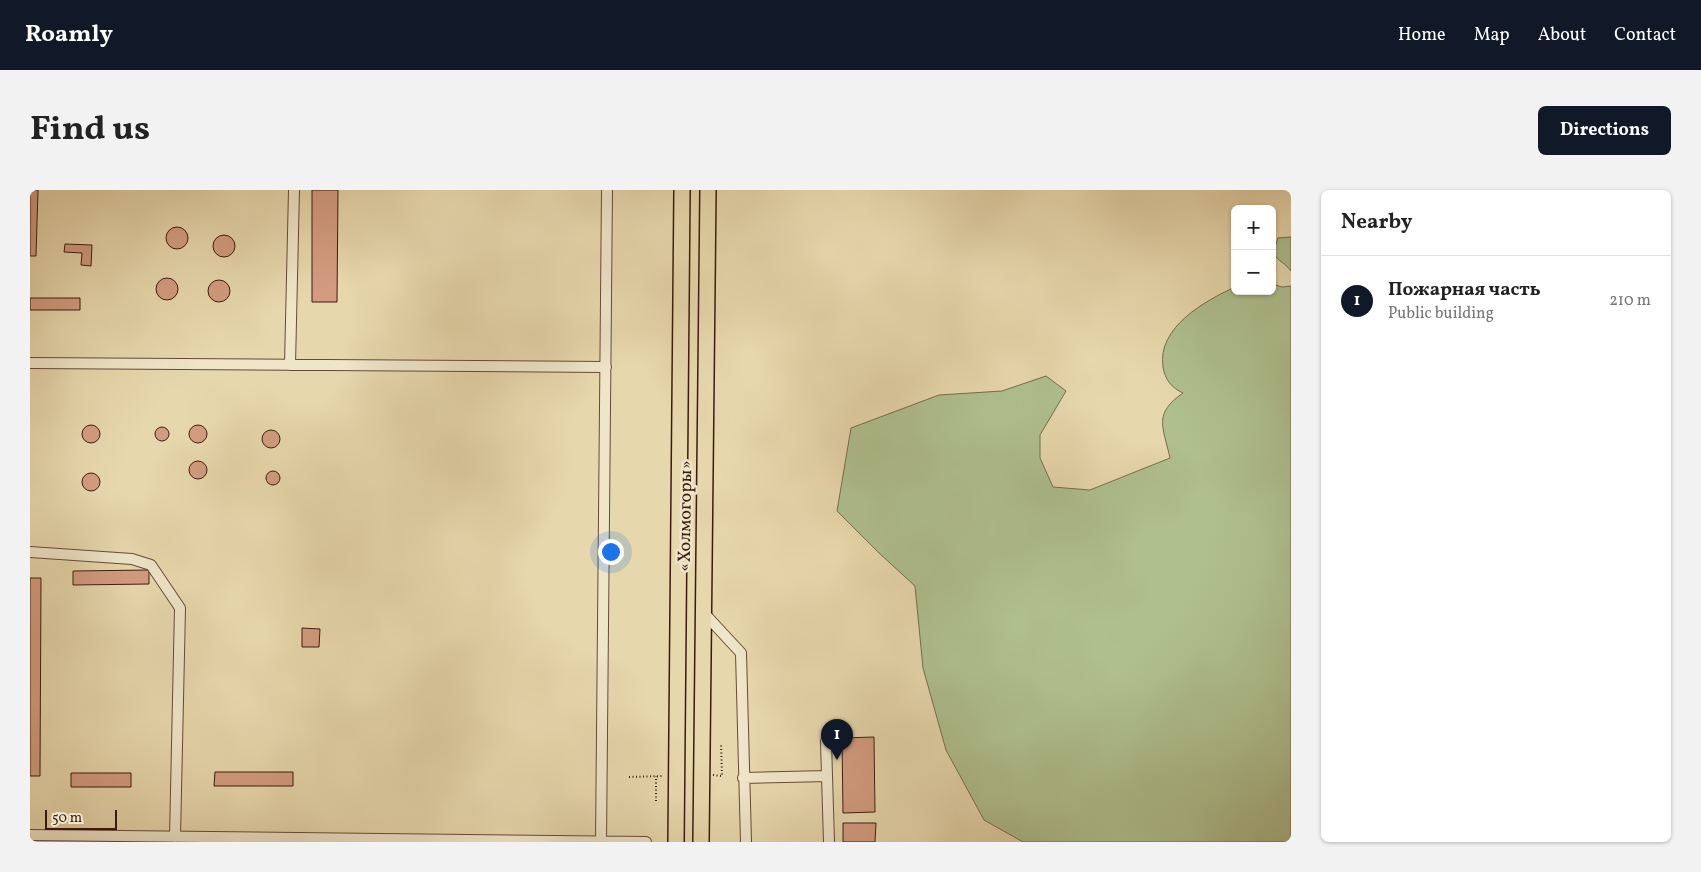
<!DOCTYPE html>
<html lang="en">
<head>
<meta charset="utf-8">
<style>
  :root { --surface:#fff; --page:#f2f2f2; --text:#222; --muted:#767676; --line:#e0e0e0; --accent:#111827 }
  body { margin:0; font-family:Vollkorn,serif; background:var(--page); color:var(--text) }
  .controls { position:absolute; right:15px; top:15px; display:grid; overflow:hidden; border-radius:8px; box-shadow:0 1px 4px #0004 }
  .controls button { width:45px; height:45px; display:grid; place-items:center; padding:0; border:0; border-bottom:1px solid var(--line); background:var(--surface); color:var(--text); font:25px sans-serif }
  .scale { position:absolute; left:15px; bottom:12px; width:72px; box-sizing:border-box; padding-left:5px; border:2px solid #3c1b0e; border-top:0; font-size:14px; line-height:18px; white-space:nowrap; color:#3c1b0e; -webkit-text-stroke:4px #efe5c9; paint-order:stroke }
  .you { position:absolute; left:580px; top:361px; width:18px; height:18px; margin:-12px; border:4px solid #fff; border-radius:50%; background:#1a73e8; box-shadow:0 0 0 8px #1a73e833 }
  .badge { display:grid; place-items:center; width:32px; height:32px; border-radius:50%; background:var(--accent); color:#fff; font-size:16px; font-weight:700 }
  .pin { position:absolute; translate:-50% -41px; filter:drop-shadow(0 1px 2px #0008) }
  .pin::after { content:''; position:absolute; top:26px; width:18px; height:15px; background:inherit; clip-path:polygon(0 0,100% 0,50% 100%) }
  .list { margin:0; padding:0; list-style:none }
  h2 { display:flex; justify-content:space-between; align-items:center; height:65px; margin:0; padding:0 20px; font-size:21px }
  h2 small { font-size:16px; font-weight:400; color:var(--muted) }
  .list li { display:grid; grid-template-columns:32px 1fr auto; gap:15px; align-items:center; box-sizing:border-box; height:90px; padding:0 20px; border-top:1px solid var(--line) }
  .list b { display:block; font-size:19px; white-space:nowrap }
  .list p { margin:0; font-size:16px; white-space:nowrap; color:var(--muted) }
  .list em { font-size:16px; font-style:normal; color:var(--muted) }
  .map { position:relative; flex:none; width:1261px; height:652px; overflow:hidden; border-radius:8px }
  header { display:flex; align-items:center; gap:30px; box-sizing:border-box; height:70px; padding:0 25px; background:var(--accent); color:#fff }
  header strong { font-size:24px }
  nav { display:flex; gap:28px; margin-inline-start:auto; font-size:18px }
  .intro { display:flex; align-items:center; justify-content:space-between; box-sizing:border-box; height:120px; padding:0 30px }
  h1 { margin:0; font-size:35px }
  .button { padding:12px 22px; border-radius:8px; background:var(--accent); color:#fff; font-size:18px; font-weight:700 }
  main { display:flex; gap:30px; padding:0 30px }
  aside { flex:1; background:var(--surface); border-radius:8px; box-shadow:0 1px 4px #0004 }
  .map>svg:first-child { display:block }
  .green { fill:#afbf8e; stroke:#766d4e }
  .building { fill:#d39c80; stroke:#3c1b0e }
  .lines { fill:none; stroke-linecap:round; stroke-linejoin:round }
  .minor-casing { stroke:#674a36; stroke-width:12 }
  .highway-casing { stroke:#3c1b0e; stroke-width:18 }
  .path { stroke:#3c1b0e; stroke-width:2; stroke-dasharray:1 2.5; stroke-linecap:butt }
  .minor { stroke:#efe5c9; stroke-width:10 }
  .highway { stroke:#e7d7ac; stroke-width:15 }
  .labels { text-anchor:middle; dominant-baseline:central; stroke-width:5; stroke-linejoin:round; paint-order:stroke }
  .street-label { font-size:18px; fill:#3c1b0e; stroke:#efe5c9 }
</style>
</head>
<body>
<header>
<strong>Roamly</strong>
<nav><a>Home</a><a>Map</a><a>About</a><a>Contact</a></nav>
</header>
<div class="intro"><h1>Find us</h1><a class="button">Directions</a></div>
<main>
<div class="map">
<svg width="1261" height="652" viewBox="0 0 1261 652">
  <rect width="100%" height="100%" fill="#e7d7ac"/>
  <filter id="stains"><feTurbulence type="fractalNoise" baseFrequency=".004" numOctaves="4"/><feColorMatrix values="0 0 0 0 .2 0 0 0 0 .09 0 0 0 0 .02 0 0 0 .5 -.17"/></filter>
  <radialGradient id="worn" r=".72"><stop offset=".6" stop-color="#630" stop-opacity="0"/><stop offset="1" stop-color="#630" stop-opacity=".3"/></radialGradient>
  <path class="green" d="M1261,47V81C1249,66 1239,71 1248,48Z
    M1242,94L1252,97L1261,96V652H993L954,630L916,560L893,478L885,396L849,363L807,321L821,238L909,205L972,201L1016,186L1036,201L1010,245V268L1023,297L1060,300L1140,268C1133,236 1123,224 1153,203C1142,198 1135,190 1133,177C1127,137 1175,111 1205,97V101H1242Z"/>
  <path class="building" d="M0,0H8L6,66H0Z
    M282,0H308L307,112H282Z
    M136 48a11 11 0 1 1 22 0a11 11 0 1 1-22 0Z
    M183 56a11 11 0 1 1 22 0a11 11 0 1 1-22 0Z
    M35,54L62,55L61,76L51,75L52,63L34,62Z
    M126 99a11 11 0 1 1 22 0a11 11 0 1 1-22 0Z
    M178 101a11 11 0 1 1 22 0a11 11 0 1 1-22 0Z
    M0,108H50V120H0Z
    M52 244a9 9 0 1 1 18 0a9 9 0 1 1-18 0Z
    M159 244a9 9 0 1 1 18 0a9 9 0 1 1-18 0Z
    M125 244a7 7 0 1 1 14 0a7 7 0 1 1-14 0Z
    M232 249a9 9 0 1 1 18 0a9 9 0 1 1-18 0Z
    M159 280a9 9 0 1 1 18 0a9 9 0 1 1-18 0Z
    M236 288a7 7 0 1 1 14 0a7 7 0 1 1-14 0Z
    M52 292a9 9 0 1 1 18 0a9 9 0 1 1-18 0Z
    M119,380V394L43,395V381Z
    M0,388H11L10,586H0Z
    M272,438L290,439L289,457H272Z
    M844,547L845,622L813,623L812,548Z
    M185,582H263V596H184Z
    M41,583H101V597H41Z
    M813,633H846L845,652H813Z"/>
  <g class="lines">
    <defs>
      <path id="minor" d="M0,173L576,177
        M260,175L264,0
        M0,362L102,369L121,375L150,418L145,647
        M673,422L711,463L716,652
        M796,551L797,586
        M713,588L797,586L799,652
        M0,645L616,652
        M571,652L577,0"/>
      <path id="highway" d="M646,652L652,0
        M671,652L678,0"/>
    </defs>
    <use href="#minor" class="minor-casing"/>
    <use href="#highway" class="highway-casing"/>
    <path class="path" d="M683,585L692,586L691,553
      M599,587L634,586
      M626,611V586"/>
    <use href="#minor" class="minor"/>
    <use href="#highway" class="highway"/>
  </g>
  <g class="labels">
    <g class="street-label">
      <text transform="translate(656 326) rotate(-89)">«Холмогоры»</text>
    </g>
  </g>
  <rect width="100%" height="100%" filter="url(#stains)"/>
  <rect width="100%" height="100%" fill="url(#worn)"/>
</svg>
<div class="controls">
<button>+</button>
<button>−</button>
</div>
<div class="scale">50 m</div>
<div class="you"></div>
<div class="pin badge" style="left:807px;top:570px">1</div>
</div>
<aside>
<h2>Nearby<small></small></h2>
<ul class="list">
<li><span class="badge">1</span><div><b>Пожарная часть</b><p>Public building</p></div><em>210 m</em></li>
</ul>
</aside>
</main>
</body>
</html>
